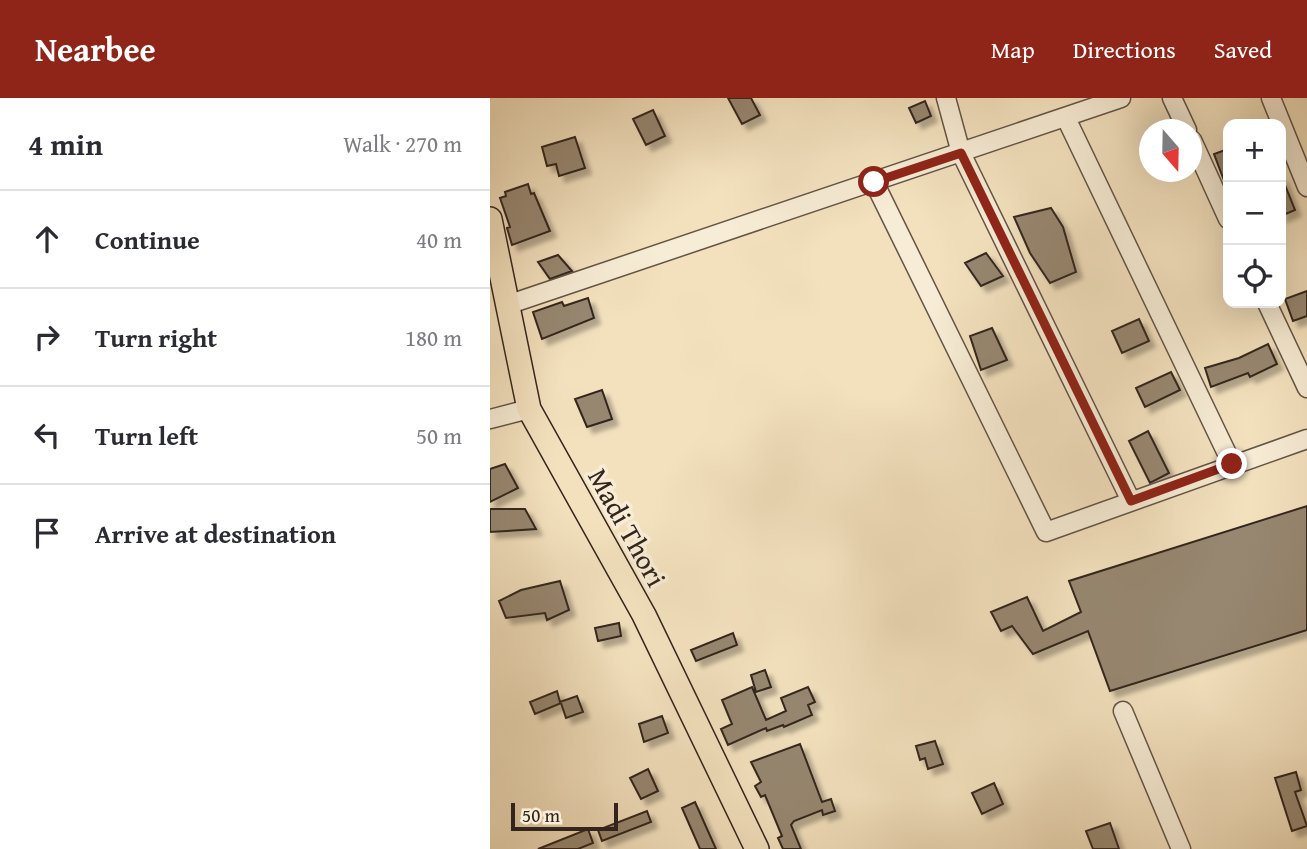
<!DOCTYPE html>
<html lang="en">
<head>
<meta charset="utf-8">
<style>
  :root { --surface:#fff; --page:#f2f2f3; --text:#2b2b33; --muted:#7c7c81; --line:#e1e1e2; --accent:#8f2418 }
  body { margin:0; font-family:"Gentium Book Plus",serif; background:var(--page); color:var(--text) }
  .controls { position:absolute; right:21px; top:21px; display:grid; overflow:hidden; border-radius:14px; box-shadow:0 7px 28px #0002 }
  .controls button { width:63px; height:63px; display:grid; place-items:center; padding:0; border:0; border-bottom:2px solid var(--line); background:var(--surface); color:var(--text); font:35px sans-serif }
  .compass { position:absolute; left:649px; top:21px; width:63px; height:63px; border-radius:50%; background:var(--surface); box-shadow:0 7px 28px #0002; rotate:160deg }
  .scale { position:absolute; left:21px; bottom:18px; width:107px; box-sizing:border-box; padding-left:7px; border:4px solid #33251e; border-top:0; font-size:19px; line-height:24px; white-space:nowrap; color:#33251e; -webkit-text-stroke:5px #f7ecd5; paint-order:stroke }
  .stop { position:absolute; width:21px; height:21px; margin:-16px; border:5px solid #8f2418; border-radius:50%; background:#fff }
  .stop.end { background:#8f2418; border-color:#fff; box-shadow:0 2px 7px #0008 }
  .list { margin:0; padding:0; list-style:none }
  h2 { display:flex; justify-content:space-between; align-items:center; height:91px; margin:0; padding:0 28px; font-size:30px }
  h2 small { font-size:23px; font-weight:400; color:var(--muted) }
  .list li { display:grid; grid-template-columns:46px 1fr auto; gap:21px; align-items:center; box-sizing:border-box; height:98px; padding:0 28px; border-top:2px solid var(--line) }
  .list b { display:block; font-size:26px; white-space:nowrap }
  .list em { font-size:23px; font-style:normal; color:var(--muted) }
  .icon { flex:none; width:38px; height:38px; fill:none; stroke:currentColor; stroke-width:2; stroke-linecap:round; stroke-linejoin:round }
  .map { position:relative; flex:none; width:817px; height:751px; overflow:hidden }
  header { display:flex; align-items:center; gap:42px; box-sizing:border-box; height:98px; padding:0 35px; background:var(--accent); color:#fff }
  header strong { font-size:33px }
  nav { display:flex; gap:38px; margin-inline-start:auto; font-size:24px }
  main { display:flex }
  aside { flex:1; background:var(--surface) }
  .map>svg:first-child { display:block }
  .building { fill:#978771; stroke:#33251e; stroke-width:2; filter:url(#shadow) }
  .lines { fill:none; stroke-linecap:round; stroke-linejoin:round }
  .minor-casing { stroke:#635446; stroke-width:21 }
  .major-casing { stroke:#33251e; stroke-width:26 }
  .minor { stroke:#f7ecd5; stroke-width:18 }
  .major { stroke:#f3e1be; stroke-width:23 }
  .route { stroke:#8f2418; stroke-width:9 }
  .labels { text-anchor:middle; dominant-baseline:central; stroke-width:7; stroke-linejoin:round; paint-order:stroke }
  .street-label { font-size:28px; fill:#33251e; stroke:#f7ecd5 }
</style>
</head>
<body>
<header>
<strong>Nearbee</strong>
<nav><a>Map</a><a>Directions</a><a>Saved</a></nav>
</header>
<main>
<aside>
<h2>4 min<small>Walk · 270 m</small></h2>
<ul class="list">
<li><svg class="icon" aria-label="ahead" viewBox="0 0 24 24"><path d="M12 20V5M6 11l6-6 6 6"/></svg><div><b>Continue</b></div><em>40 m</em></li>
<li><svg class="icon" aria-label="right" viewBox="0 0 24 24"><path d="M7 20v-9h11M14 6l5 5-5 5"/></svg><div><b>Turn right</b></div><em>180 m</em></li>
<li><svg class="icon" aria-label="left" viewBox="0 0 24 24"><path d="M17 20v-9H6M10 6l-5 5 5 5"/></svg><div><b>Turn left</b></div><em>50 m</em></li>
<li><svg class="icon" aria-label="arrive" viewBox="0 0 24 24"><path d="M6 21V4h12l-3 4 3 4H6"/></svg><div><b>Arrive at destination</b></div></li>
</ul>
</aside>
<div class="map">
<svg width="817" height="751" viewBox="0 0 817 751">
  <defs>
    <filter id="shadow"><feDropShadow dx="6" dy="6" stdDeviation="2" flood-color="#0004"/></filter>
  </defs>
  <rect width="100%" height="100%" fill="#f3e1be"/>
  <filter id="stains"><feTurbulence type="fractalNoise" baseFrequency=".00286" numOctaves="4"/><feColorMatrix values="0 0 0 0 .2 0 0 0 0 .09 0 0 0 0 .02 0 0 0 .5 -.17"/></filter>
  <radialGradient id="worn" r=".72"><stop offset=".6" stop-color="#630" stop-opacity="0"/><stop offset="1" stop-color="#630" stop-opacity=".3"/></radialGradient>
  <path class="building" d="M238,0H261L270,17L252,26Z
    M435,3L441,18L426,25L419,10Z
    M163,12L175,38L156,47L143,21Z
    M85,39L95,70L69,78L66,66L57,68L52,49Z
    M738,51V93L724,56Z
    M791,77L805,112L791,118Z
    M38,86L41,96L44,95L60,133L22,147L17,130L20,129L10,100L16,98L15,94Z
    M561,110L573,129L586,174L560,185L540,155L524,119Z
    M496,155L513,178L491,188L475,165Z
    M68,157L82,173L60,181L48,164Z
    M817,193V218L803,223L795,201Z
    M98,200L104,220L52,241L43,214L72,204L74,208Z
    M649,221L659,243L632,255L622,233Z
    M502,230L517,262L491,272L480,238Z
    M778,246L787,266L760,279L758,275L721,289L715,270L749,260Z
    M681,274L690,292L655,309L646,290Z
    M112,292L122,321L97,329L85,301Z
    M658,333L679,375L660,385L639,343Z
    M15,366L28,390L0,404V371Z
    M817,408V532L620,593L598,533L543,556L522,528L511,533L501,514L537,499L553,533L591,514L579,483Z
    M0,411H35L46,431L0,434Z
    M70,483L79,512L57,522L55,515L16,520L9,503L31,492Z
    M129,525L131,538L108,543L105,530Z
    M243,535L247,547L206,563L201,552Z
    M275,572L281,589L266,594L261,577Z
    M262,589L276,622L296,613L291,600L318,589L325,604L318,607L322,617L294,629L293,627L277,633L276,630L238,647L231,631L242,626L232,602Z
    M67,593L70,604L87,598L93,614L76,620L71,605L45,616L40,604Z
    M172,618L178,635L154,644L149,626Z
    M445,643L453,666L438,671L435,660L430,662L426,648Z
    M310,646L332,704L341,701L345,713L333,717L332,712L304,723L301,727L311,751H293L288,740L292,738L275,697L271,699L265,688L271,684L261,664Z
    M158,671L168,693L151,701L140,680Z
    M806,674L811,692L805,694L817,728L802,733L785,680Z
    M504,685L513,706L492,716L482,695Z
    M205,704L226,751H210L192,710Z
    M157,713L161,724L112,743L108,732Z
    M620,725L629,751H603L596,733Z
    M98,731L103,745L88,751H48Z"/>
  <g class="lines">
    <defs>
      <path id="minor" d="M456,0L471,55L641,403
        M682,0L697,32
        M781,0L817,89
        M576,20L742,366
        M702,42L738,121
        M384,84L556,434L817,341
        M777,205L817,290
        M17,207L631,0
        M0,321L39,311
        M633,613L691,751"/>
      <path id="major" d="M0,121L39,311L154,517L267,751"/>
    </defs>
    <use href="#minor" class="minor-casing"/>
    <use href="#major" class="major-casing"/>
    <use href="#minor" class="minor"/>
    <use href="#major" class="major"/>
  </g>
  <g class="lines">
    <path class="route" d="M384,84L471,55L641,403L742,366"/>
  </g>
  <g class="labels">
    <g class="street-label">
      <text transform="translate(138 429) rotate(61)">Madi Thori</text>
    </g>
  </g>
  <rect width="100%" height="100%" filter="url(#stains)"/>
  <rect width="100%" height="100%" fill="url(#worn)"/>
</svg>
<div class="controls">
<button>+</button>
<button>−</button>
<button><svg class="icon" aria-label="locate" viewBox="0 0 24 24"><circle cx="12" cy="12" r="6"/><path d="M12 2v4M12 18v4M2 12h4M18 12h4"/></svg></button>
</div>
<svg class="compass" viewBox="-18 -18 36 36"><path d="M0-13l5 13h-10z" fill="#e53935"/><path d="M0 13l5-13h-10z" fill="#7c7c81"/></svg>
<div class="scale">50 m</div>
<div class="stop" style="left:384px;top:84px"></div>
<div class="stop end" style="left:742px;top:366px"></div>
</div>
</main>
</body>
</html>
